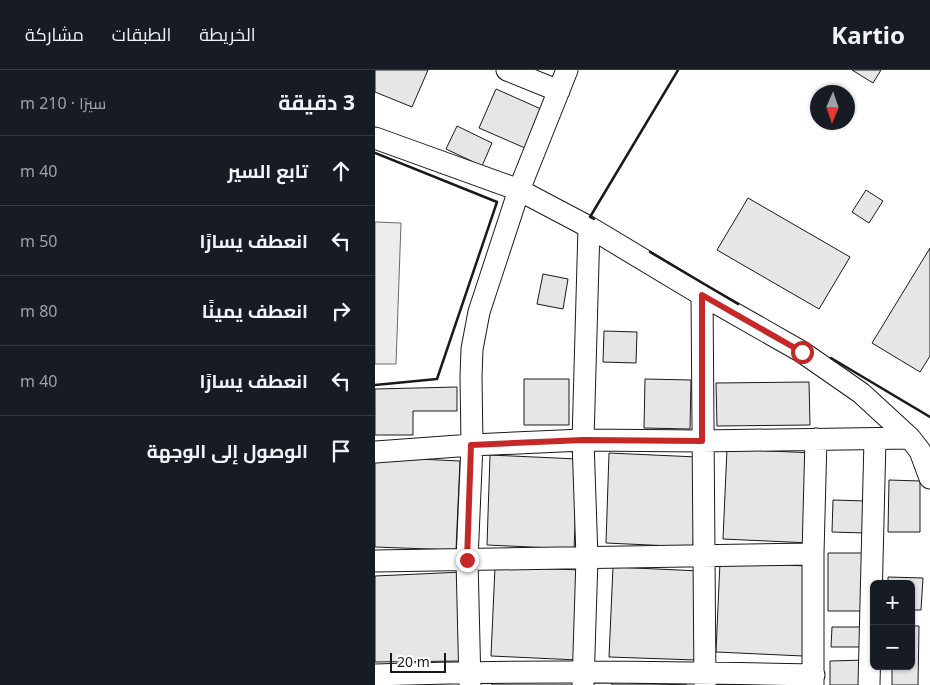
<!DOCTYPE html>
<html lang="ar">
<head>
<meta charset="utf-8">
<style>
  :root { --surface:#171b24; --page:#20242c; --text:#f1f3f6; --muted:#9ea1a6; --line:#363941 }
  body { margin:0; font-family:"Noto Sans",Cairo,sans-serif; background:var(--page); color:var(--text); direction:rtl }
  .controls { position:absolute; right:15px; bottom:15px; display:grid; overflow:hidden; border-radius:8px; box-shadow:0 1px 4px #0004 }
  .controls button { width:45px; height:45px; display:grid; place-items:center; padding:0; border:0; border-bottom:1px solid var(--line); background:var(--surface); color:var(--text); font:25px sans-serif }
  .compass { position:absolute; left:435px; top:15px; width:45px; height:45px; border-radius:50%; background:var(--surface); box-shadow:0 1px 4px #0004; rotate:182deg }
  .scale { position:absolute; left:15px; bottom:12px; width:56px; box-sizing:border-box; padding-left:5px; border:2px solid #1a1a1a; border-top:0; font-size:14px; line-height:18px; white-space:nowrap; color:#1a1a1a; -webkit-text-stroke:4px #fff; paint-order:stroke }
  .stop { position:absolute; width:15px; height:15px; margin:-11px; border:4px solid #c62828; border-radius:50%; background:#fff }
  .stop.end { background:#c62828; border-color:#fff; box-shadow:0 1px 5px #0008 }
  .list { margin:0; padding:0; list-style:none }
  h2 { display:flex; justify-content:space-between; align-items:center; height:65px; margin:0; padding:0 20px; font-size:21px }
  h2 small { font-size:16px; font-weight:400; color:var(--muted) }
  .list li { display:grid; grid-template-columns:32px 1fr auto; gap:15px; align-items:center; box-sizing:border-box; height:70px; padding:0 20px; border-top:1px solid var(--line) }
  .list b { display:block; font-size:19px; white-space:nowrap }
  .list em { font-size:16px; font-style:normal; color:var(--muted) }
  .icon { flex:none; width:28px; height:28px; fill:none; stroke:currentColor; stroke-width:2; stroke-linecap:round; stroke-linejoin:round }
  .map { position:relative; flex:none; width:555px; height:615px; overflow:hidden; direction:ltr }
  header { display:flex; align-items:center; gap:30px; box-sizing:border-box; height:70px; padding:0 25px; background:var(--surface); border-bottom:1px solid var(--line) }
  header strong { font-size:24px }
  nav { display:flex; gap:28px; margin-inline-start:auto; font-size:18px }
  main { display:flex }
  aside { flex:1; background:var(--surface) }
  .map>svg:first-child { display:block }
  .built { fill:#ededed; stroke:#6a6a6a }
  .building { fill:#e6e6e6; stroke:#1a1a1a }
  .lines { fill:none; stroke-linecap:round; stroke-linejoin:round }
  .minor-casing { stroke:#1a1a1a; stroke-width:23 }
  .minor { stroke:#fff; stroke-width:21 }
  .wall { stroke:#1a1a1a; stroke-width:2.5 }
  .route { stroke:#c62828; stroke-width:6 }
</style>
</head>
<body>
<header>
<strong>Kartio</strong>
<nav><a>الخريطة</a><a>الطبقات</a><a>مشاركة</a></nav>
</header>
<main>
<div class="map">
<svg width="555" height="615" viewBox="0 0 555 615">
  <rect width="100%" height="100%" fill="#fff"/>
  <path class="built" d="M0,152L26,153L21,294H0Z"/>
  <path class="building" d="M0,0H53L37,37L0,22Z
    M477,0H506L498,13Z
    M121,19L166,39L150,78L104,58Z
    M82,56L117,73L107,96L71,79Z
    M491,120L508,131L494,153L477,142Z
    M373,128L475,187L444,239L342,180Z
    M555,178V286L545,302L497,273Z
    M168,204L193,209L188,239L162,234Z
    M229,261L262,262L261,293L228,292Z
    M149,309H194V355H149Z
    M270,309L316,310L315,359L269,358Z
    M434,312L435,355L342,356L341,313Z
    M82,317V341H38V365H0V319Z
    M352,379L439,383L435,473L348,469Z
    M234,383L322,387L318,477L231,473Z
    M115,385L203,389L199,479L112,475Z
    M0,387L85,391L81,480L0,477Z
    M514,410L545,411V462H513Z
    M458,430L491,431L490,463L457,462Z
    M453,483H489V541H453Z
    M345,492L432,496L428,586L341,582Z
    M120,497L207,500L203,590L116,586Z
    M238,497L325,501L321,590L234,587Z
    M88,502L89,591L0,592V506Z
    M513,507L548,508L546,540H536V514H513Z
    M536,556H544L543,615H517V596H536Z
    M457,557H490V577H456Z
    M491,590V615H455V591Z
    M117,608L204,612V615H117Z
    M237,612L312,615H237Z"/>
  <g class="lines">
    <defs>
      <path id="minor" d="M132,0L184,21
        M0,68L144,120L214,157L327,225L427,282L486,323L535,368L545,381L555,408
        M327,225L330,615
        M0,382L97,375L208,370L327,371L535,368
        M0,491C146,490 292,485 438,484
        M0,605C146,600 292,602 439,605
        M95,615L92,490L97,375L96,307L97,279L104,242L144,120L192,0
        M208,615L212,488L208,370L214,157
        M438,615V484L441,369
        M494,615L500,369"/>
    </defs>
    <use href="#minor" class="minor-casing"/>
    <use href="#minor" class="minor"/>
    <path class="wall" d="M0,83L122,132L62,309L0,315
      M219,149L215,147L303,0
      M275,182L363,234
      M456,288L555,347"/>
  </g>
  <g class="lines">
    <path class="route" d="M92,490L96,375L208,370L327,371V225L427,282"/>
  </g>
</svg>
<div class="controls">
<button>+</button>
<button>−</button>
</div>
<svg class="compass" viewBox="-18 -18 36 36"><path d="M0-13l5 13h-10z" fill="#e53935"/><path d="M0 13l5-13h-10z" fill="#9ea1a6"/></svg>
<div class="scale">20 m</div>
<div class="stop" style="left:427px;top:282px"></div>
<div class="stop end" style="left:92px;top:490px"></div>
</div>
<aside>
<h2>3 دقيقة<small>سيرًا · 210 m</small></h2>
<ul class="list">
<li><svg class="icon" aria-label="ahead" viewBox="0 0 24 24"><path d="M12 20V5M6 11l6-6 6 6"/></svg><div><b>تابع السير</b></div><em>40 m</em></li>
<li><svg class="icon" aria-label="left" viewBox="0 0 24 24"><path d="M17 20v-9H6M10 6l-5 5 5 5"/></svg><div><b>انعطف يسارًا</b></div><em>50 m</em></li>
<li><svg class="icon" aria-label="right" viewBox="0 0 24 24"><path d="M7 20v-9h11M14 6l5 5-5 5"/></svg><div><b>انعطف يمينًا</b></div><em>80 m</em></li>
<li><svg class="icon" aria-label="left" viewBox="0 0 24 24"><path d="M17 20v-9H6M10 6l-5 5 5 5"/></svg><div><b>انعطف يسارًا</b></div><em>40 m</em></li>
<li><svg class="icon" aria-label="arrive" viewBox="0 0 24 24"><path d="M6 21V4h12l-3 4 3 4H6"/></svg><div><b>الوصول إلى الوجهة</b></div></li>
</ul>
</aside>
</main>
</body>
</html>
